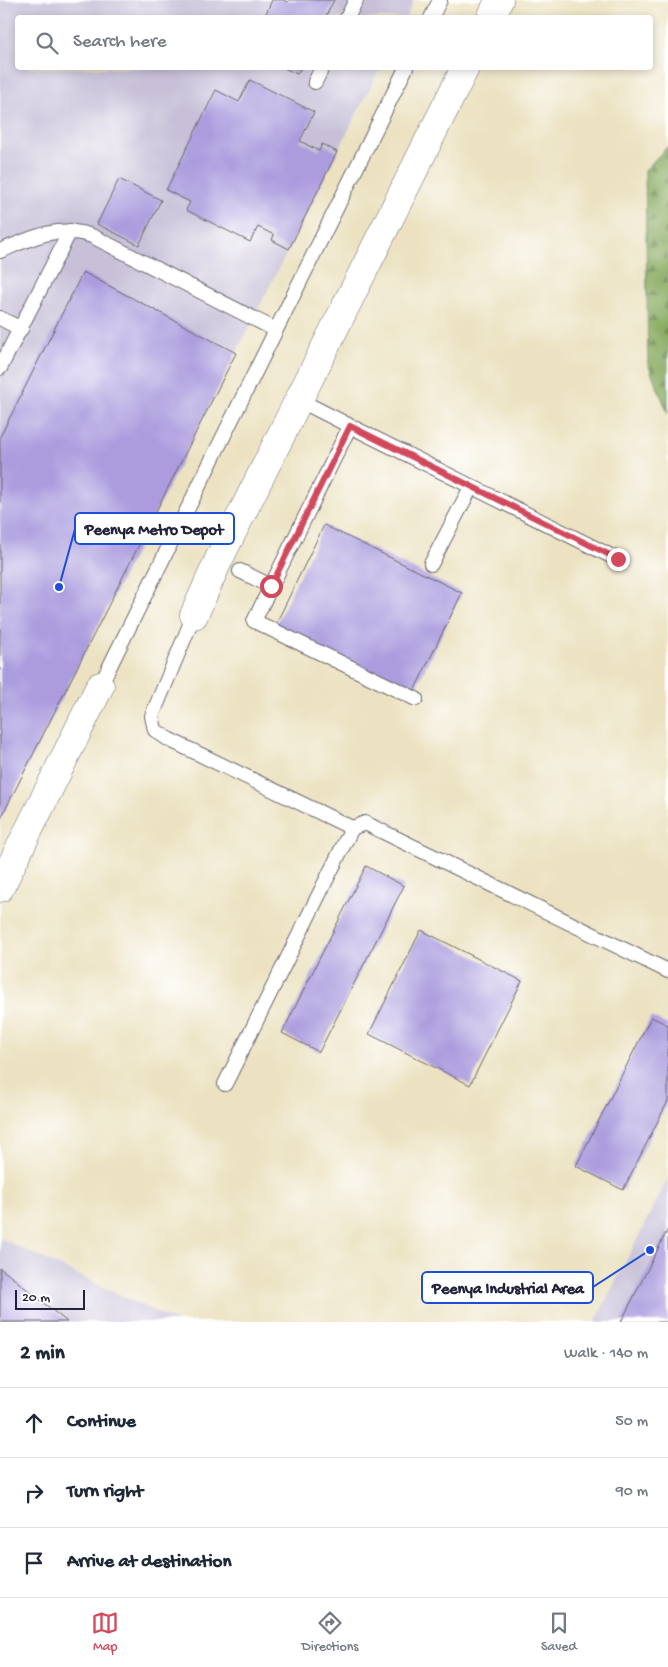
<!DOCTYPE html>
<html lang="en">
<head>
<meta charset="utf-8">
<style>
  :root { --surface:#fff; --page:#f6f6f7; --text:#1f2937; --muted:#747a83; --line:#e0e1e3; --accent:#d1495b }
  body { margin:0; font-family:"Gochi Hand",sans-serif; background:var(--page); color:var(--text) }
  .scale { position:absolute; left:15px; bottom:12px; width:70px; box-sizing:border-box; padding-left:5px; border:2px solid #22223b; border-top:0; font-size:14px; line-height:18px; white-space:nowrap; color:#22223b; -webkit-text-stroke:4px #fff; paint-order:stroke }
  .stop { position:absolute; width:15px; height:15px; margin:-11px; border:4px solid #d1495b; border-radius:50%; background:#fff }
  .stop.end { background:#d1495b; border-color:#fff; box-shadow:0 1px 5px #0008 }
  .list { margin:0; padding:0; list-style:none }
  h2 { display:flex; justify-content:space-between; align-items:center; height:65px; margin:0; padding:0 20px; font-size:21px }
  h2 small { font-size:16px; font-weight:400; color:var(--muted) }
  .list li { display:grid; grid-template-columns:32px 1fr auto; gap:15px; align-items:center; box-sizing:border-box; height:70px; padding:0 20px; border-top:1px solid var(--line) }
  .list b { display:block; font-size:19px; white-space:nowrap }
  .list em { font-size:16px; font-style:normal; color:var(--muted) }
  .icon { flex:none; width:28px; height:28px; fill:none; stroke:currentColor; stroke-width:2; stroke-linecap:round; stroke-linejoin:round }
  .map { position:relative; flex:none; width:668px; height:1322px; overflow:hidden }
  .search { position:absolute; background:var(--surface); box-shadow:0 2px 8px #0003; left:15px; right:15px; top:15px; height:55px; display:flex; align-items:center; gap:12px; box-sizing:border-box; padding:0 18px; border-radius:5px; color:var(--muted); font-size:19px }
  .sheet { height:275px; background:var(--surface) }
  nav { display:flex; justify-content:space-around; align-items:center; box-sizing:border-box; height:70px; border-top:1px solid var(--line); background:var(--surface); font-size:14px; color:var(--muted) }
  nav a { display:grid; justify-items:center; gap:2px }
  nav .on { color:var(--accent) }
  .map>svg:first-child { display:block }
  .industrial { fill:#c7c0d8 }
  .forest { fill:url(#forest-firs); stroke:#55664e }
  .building { fill:#ab9cde }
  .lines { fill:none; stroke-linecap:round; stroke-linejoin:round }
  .lane-casing { stroke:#69656a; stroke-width:16 }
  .street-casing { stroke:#69656a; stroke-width:29 }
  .lane { stroke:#fff; stroke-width:14 }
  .street { stroke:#fff; stroke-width:28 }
  .route { stroke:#d1495b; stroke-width:6 }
  .leader { fill:none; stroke:#1d4ed8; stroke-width:2 }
  .callout-dot { fill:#1d4ed8; stroke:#fff; stroke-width:2 }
  .callout { fill:#fff; stroke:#1d4ed8; stroke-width:2 }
  .callout-label { font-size:16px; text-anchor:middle; font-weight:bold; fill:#22223b }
</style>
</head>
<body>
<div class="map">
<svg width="668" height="1322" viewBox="0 0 668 1322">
  <defs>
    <pattern id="forest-firs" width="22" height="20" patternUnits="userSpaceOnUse" patternTransform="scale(1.25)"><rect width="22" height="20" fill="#88ab60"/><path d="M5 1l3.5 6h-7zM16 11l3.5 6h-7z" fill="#6f8b50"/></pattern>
  </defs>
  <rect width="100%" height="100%" fill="#fff"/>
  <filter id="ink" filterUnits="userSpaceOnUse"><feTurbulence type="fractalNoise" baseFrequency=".02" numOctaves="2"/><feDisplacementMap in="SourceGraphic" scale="10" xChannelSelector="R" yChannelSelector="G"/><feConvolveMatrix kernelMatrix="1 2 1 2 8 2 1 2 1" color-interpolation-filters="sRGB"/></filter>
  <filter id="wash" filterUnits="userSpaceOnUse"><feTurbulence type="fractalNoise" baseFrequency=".0096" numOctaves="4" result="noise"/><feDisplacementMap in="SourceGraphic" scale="20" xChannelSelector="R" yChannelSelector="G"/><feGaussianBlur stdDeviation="1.12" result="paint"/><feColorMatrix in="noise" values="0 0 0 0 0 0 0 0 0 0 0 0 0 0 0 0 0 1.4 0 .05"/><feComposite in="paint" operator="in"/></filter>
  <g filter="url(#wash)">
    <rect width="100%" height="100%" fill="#ece2c1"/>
    <path class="industrial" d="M0,0H414L406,18H18V68H380L0,820Z
      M668,1178V1322H595Z
      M0,1238L177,1322H0Z"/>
    <path class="forest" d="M668,146V414L648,364L645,170Z"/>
    <g id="blocks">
      <path class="building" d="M272,0H283L288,2L289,0H334L325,18H264Z
        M284,68H301L297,74Z
        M250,80L314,112L300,141L319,151L322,144L337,152L289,249L272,240L274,235L258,227L250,242L186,210L190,202L166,190L216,90L239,102Z
        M119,179L161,200L139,245L97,224Z
        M83,272L236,353L0,820V437Z
        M324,525L462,593L412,695L274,628Z
        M366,866L404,886L319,1052L282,1033Z
        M421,930L522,981L470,1085L369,1034Z
        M651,1017L668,1025V1101L623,1190L576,1166Z
        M668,1229V1322H621Z
        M0,1268L13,1278L67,1322H0Z"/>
    </g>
  </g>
  <g filter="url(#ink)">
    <use href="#blocks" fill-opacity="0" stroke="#69656a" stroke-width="1"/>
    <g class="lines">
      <defs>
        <path id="lane" d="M347,18L356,0
          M431,18L440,0
          M315,82L322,68
          M0,251C32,238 57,224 92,236L276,330L406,68
          M0,318L21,329
          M0,368L70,231
          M299,400L350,426
          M431,564L471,487
          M240,571L271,586
          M194,615L152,716L155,730L168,739L352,828
          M100,686L276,330
          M416,699L254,621L350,426L617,559
          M225,1084L352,828L365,823L668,971"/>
        <path id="street" d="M491,18L499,0
          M194,615L219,559L465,68
          M0,888L100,686"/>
      </defs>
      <use href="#lane" class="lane-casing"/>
      <use href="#street" class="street-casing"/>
      <use href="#lane" class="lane"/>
      <use href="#street" class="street"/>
    </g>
  </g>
  <g class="lines" filter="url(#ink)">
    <path class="route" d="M271,586L350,426L618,559"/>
  </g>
  <path class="leader" d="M59 587L75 529M650 1250L593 1287"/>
  <g class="callout-dot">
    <circle cx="59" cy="587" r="5"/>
    <circle cx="650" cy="1250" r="5"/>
  </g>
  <g class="callout">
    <rect x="75" y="513" width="159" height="31" rx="5"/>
    <rect x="422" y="1272" width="171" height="31" rx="5"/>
  </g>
  <g class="callout-label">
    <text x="154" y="534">Peenya Metro Depot</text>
    <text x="508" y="1293">Peenya Industrial Area</text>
  </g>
</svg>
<div class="scale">20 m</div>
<div class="stop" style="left:271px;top:586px"></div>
<div class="stop end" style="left:618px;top:559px"></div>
<div class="search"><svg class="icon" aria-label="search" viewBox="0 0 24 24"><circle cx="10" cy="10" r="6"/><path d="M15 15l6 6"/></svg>Search here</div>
</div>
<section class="sheet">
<h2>2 min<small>Walk · 140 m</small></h2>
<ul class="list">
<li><svg class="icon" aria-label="ahead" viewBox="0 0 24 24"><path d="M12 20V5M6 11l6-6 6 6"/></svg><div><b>Continue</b></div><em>50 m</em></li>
<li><svg class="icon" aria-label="right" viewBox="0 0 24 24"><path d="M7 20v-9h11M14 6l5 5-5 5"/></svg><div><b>Turn right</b></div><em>90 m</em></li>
<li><svg class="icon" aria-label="arrive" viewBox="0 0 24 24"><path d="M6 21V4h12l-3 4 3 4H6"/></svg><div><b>Arrive at destination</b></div></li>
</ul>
</section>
<nav>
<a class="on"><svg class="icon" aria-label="map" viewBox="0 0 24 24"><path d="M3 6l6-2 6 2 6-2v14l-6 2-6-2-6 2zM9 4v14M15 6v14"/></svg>Map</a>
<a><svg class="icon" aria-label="directions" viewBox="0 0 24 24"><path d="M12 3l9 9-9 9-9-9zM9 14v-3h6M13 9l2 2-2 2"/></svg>Directions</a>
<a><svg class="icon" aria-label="saved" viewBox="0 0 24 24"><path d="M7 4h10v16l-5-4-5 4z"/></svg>Saved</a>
</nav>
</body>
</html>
